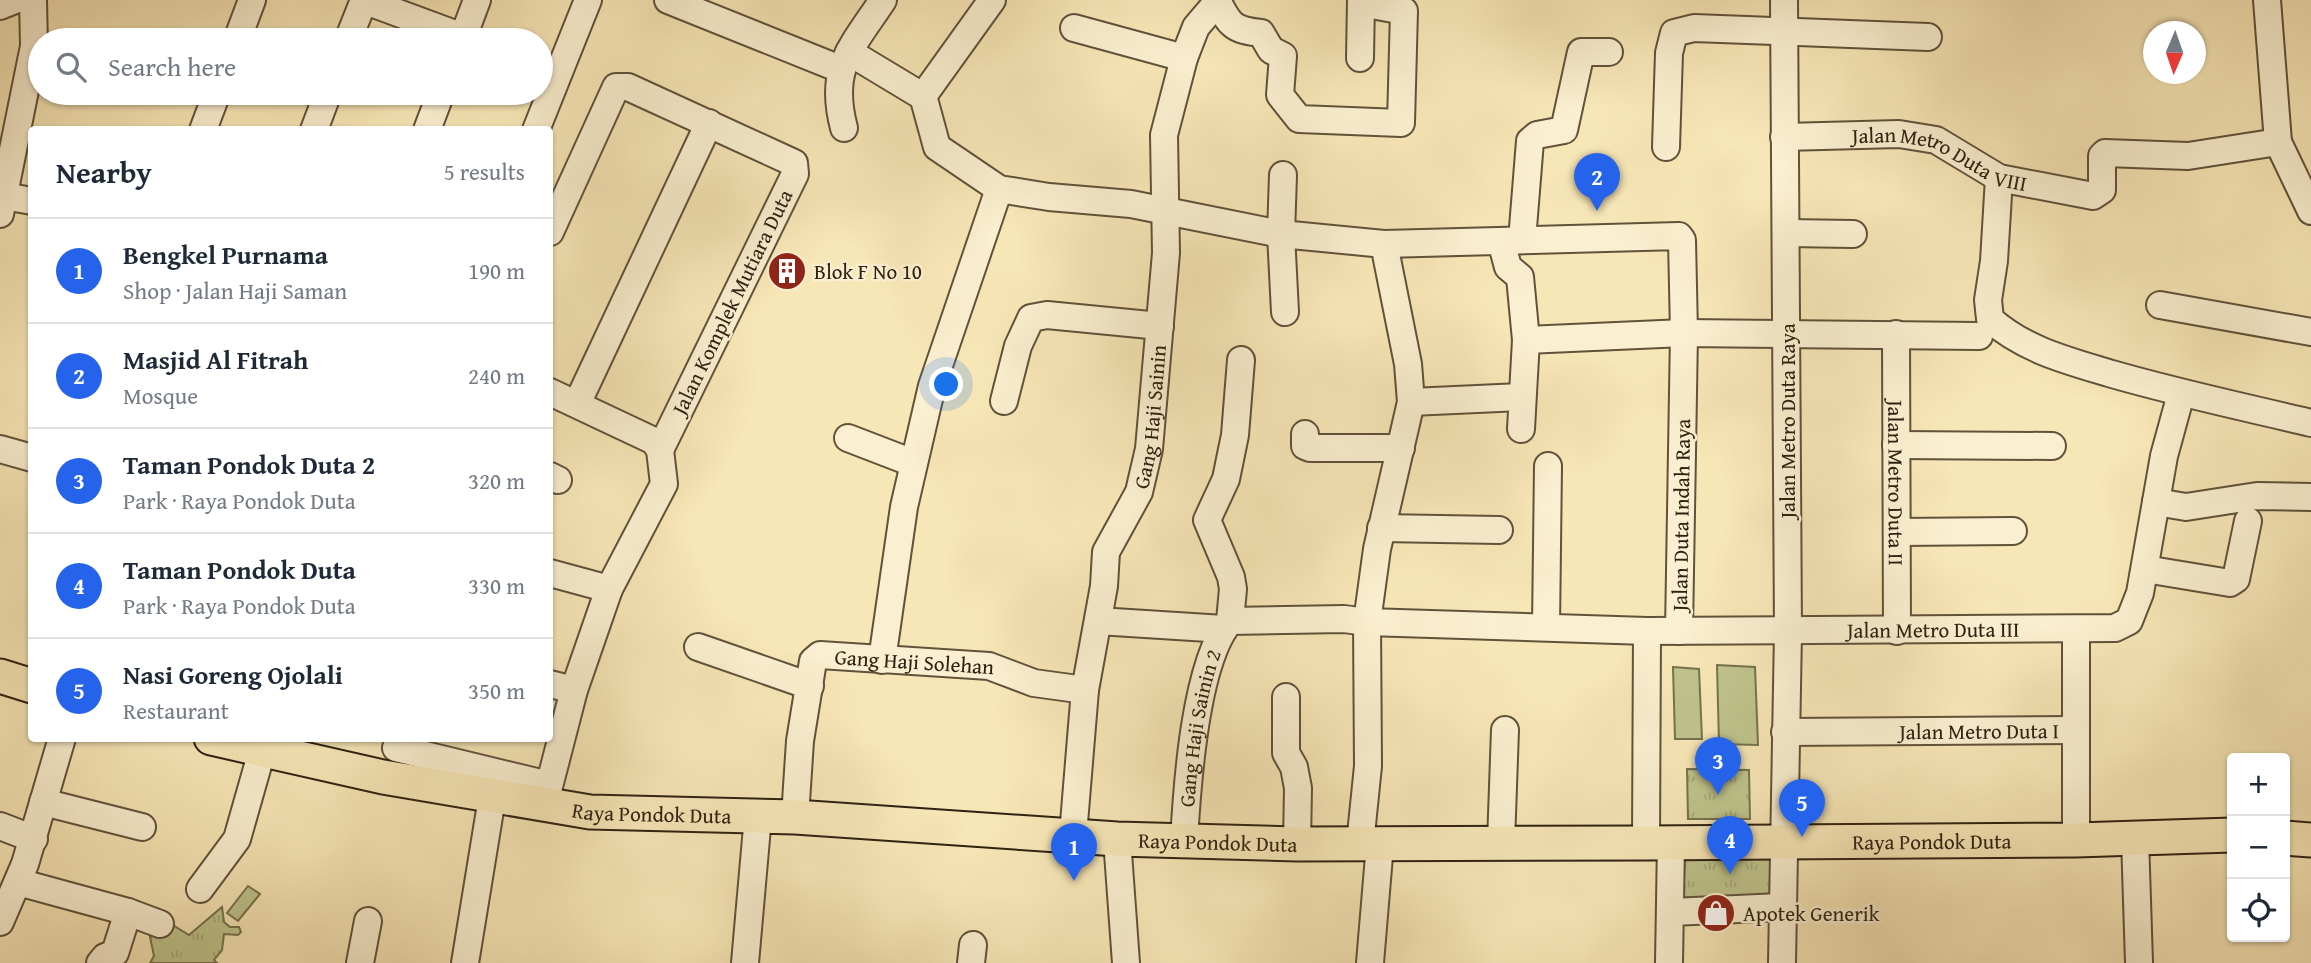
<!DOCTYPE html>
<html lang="en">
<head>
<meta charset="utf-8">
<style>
  :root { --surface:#fff; --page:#f6f6f7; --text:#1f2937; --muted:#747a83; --line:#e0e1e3; --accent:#2563eb }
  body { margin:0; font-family:"Gentium Book Plus",serif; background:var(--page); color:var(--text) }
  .controls { position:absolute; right:21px; bottom:21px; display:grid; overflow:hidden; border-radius:7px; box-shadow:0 2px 5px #0004 }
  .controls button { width:63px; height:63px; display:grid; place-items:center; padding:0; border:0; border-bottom:2px solid var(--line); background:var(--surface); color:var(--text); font:35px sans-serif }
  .compass { position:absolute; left:2143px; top:21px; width:63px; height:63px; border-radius:50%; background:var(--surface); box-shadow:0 2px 5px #0004; rotate:182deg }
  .you { position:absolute; left:947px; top:385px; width:24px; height:24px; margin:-18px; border:5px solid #fff; border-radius:50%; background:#1a73e8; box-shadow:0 0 0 10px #1a73e833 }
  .badge { display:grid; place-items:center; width:46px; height:46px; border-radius:50%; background:var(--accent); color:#fff; font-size:23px; font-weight:700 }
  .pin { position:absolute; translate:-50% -58px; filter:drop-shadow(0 2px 4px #0008) }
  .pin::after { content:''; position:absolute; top:37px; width:24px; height:21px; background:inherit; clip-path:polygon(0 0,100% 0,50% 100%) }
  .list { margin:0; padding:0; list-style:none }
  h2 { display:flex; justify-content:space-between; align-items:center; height:91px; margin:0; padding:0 28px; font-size:30px }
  h2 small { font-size:23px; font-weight:400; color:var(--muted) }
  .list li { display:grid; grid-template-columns:46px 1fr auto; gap:21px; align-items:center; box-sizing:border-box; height:105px; padding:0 28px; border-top:2px solid var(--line) }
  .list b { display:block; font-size:26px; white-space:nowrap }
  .list p { margin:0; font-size:23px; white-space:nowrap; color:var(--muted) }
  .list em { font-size:23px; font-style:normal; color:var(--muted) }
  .icon { flex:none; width:38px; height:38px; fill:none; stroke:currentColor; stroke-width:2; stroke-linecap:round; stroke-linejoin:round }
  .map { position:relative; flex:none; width:2311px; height:963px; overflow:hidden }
  .search { position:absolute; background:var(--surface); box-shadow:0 2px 5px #0004; left:28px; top:28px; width:525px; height:77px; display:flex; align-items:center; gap:18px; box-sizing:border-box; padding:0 24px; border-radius:38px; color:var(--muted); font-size:26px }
  .panel { position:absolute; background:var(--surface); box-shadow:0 2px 5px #0004; left:28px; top:126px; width:525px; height:616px; border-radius:7px }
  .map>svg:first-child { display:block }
  .green { fill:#bfc48c; stroke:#76724f; stroke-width:2 }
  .park { fill:url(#park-tufts); stroke:#76724f; stroke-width:2 }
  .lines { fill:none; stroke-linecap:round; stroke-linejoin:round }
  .minor-casing { stroke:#60523b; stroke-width:30 }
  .major-casing { stroke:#2e2112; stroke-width:37 }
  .minor { stroke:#faefd0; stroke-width:26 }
  .major { stroke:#f7e6b6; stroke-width:33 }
  .labels { text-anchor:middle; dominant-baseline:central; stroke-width:5; stroke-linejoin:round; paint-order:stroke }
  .street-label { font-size:21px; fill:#2e2112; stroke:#faefd0 }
  .poi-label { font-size:21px; fill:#2e2112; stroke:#faefd0; text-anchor:start }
</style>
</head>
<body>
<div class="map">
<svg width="2311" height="963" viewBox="0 0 2311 963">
  <defs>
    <pattern id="park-tufts" width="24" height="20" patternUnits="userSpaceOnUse" patternTransform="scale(1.75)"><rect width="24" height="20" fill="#bfc48c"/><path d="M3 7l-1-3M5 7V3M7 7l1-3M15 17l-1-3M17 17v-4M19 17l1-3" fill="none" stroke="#a4a878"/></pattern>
  </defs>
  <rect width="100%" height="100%" fill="#f7e6b6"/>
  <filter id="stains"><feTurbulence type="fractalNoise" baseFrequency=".00286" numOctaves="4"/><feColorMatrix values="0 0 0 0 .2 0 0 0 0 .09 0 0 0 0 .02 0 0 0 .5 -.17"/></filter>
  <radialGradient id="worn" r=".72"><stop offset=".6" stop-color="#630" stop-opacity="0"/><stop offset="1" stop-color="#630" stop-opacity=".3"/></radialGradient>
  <path class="green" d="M1717,665L1755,667L1758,745L1719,744Z
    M1673,667L1699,669L1702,739H1675Z
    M248,886L260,894L238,921L227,913Z"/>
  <path class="park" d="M1687,769L1749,770L1750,819H1688Z
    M1775,848V897L1682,898L1686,852Z
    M222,907L224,922L230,927H239L241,932L238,935L224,934L222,950L214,960L217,963H150L154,956L150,937L171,924L189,935Z"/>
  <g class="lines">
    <defs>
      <g id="minor">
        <path d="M363,0L463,37"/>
        <path d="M668,0L840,69"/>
        <path d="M2267,0L2278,142L2311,211"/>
        <path d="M1218,2C1230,26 1234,30 1261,33L1271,50L1283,56L1280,95L1299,119L1401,123L1404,11L1361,3"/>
        <path d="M0,6L15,0"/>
        <path d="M1074,28L1184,58"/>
        <path d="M237,40L252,0"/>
        <path d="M348,40L364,0"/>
        <path d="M462,40L477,0"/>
        <path d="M849,52L917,93L926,92L992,0"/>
        <path d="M1360,58L1361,0"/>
        <path d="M922,92L937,147L999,189L1049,197L1131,204L1281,234L1384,244L1408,364L1411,402L1377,549L1367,622L1368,766L1360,844"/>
        <path d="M844,128C828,68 852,47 883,0"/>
        <path d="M203,130L217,93"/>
        <path d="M314,130L328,93"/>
        <path d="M427,130L441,93"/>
        <path d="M536,130L588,0"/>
        <path id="s1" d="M1784,137L1899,134L1936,140L1999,178L2093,196L2102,190V156L2105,153L2188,156L2278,142"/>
        <path d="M1666,147L1669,53L1674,33L1694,28L1928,37"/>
        <path d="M1283,175L1281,234L1285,312"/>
        <path d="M1999,178L1994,261L1988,300L1990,319C2024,350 2069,361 2112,374C2178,393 2244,407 2311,423"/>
        <path d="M4,196L32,201"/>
        <path d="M0,214L34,46L33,0"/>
        <path d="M550,232L616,87H628L794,163L795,174L660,450"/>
        <path d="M1787,233L1853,234"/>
        <path d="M1522,240L1530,141L1537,135L1564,130L1581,52H1609"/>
        <path d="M1501,241L1508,267L1520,277L1526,340"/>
        <path d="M1384,244L1679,236L1682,240L1684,333L1679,631"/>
        <path d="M2160,305L2311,332"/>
        <path id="s2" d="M1896,334L1897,631"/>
        <path id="s3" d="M1241,360L1235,435L1226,479L1207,520L1231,577L1233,589L1230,621L1344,619L1367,622L1647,631L2115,628L2129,621L2140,593L2164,456L2181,394"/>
        <path d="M1004,401L1018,346L1031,318L1047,315L1160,326"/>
        <path d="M1411,402L1521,397"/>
        <path d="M577,404L709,123"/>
        <path d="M1521,429L1526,340L1684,333L1979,336"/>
        <path d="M1305,434V446L1310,448H1401"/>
        <path d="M848,438L913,463"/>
        <path d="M1896,445L2052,446"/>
        <path d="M0,449L32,458"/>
        <path d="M550,476L558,480"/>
        <path d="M2156,502L2186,507L2257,496L2311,497"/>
        <path d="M1381,528L1499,530"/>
        <path d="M1898,532L2013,531"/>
        <path d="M2145,569L2230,583L2236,579L2248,521"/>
        <path d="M550,573L609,589"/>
        <path d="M1098,621L1224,629"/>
        <path d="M1546,627L1548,466"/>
        <path d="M2076,631V840"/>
        <path d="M698,647L810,686"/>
        <path d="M882,660L904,507L932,386L999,189"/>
        <path d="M550,684L574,690"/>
        <path d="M1286,697V753L1294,767L1298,788L1297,844"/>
        <path id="s4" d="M1785,732L2076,730"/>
        <path d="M396,748L549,785"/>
        <path d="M43,802L142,827"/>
        <path d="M544,806L574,690L609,589L664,484L660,450L654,441L550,392"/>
        <path id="s5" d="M795,817L800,741L813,661L820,655L989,666L1034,683L1085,690"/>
        <path d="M0,826L34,839"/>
        <path id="s6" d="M1073,835L1085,690L1104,586L1106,552L1139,492L1149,449L1166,253L1164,135L1184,58L1196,27L1219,0"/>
        <path d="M2135,838L2139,963"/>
        <path d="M1117,839L1126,963"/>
        <path id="s7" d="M1184,841C1187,786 1195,663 1230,621"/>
        <path d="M1501,843L1505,730"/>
        <path d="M1646,843L1647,631"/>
        <path d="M18,882L128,912L160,924"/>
        <path d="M200,889L237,839L262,751"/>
        <path d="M1671,912L1783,907"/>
        <path d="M0,922L25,864L62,738"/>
        <path d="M100,963L105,957L115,953L128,912"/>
        <path d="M360,963L368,921"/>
        <path d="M465,963L492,798"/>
        <path d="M745,963L758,816"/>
        <path d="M971,963L973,945"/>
        <path d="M1370,963L1380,844"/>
        <path d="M1669,963L1671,842"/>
        <path d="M1782,963L1788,632L1784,0"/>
      </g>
      <g id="major">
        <path d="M0,676L32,686"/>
        <path id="s8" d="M211,738L383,777L590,812L795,817L1117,839L1297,844L1646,843L2076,840L2232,835"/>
        <path d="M2285,838L2311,840"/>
      </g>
    </defs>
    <use href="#minor" class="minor-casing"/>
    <use href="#major" class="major-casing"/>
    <use href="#minor" class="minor"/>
    <use href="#major" class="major"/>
  </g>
  <defs>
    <symbol id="building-disc" viewBox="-11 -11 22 22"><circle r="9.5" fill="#8f2418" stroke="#faefd0"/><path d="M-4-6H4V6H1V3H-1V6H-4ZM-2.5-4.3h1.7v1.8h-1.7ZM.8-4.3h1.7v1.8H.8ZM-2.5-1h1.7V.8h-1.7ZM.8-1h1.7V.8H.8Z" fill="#fff"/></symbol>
    <symbol id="shop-disc" viewBox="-11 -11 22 22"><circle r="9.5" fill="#8f2418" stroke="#faefd0"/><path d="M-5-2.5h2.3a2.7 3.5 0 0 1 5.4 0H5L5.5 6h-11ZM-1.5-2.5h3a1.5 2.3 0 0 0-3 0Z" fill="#fff"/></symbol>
  </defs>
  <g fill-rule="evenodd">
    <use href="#building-disc" x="765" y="249" width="44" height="44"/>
    <use href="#shop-disc" x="1694" y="891" width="44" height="44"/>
  </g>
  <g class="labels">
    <g class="street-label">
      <text stroke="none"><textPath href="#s1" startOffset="161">Jalan Metro Duta VIII</textPath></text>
      <text transform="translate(732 302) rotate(-64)">Jalan Komplek Mutiara Duta</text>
      <text stroke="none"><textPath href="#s6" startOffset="430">Gang Haji Sainin</textPath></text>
      <text transform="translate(1787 421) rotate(-90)">Jalan Metro Duta Raya</text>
      <text stroke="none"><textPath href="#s2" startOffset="149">Jalan Metro Duta II</textPath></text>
      <text transform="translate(1681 515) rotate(-89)">Jalan Duta Indah Raya</text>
      <text stroke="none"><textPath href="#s3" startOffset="975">Jalan Metro Duta III</textPath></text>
      <text stroke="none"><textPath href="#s5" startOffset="261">Gang Haji Solehan</textPath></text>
      <text stroke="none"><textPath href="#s7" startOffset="114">Gang Haji Sainin 2</textPath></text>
      <text stroke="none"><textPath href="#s4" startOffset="194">Jalan Metro Duta I</textPath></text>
      <text stroke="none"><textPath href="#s8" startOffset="448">Raya Pondok Duta</textPath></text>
      <text stroke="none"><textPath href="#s8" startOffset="1729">Raya Pondok Duta</textPath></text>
      <text stroke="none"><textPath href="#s8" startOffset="1015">Raya Pondok Duta</textPath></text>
    </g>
    <g class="poi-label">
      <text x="814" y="271">Blok F No 10</text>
      <text x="1743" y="913">Apotek Generik</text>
    </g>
  </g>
  <rect width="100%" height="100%" filter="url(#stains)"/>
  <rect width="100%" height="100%" fill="url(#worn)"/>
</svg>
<div class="controls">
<button>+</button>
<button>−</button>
<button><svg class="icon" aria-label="locate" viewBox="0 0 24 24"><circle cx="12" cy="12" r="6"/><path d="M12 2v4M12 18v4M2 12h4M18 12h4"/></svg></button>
</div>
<svg class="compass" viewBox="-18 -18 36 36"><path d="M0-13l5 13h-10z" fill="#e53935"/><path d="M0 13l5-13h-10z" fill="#747a83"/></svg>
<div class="you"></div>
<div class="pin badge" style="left:1074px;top:881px">1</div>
<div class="pin badge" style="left:1597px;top:211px">2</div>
<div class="pin badge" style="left:1718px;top:795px">3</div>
<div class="pin badge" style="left:1730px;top:874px">4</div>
<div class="pin badge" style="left:1802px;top:837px">5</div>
<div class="search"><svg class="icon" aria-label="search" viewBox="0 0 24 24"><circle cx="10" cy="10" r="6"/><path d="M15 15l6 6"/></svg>Search here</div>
<section class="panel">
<h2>Nearby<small>5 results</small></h2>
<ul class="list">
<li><span class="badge">1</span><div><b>Bengkel Purnama</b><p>Shop · Jalan Haji Saman</p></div><em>190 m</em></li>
<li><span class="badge">2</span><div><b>Masjid Al Fitrah</b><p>Mosque</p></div><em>240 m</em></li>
<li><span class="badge">3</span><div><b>Taman Pondok Duta 2</b><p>Park · Raya Pondok Duta</p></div><em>320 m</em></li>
<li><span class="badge">4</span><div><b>Taman Pondok Duta</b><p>Park · Raya Pondok Duta</p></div><em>330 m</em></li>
<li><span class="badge">5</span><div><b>Nasi Goreng Ojolali</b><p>Restaurant</p></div><em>350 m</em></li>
</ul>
</section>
</div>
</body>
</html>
